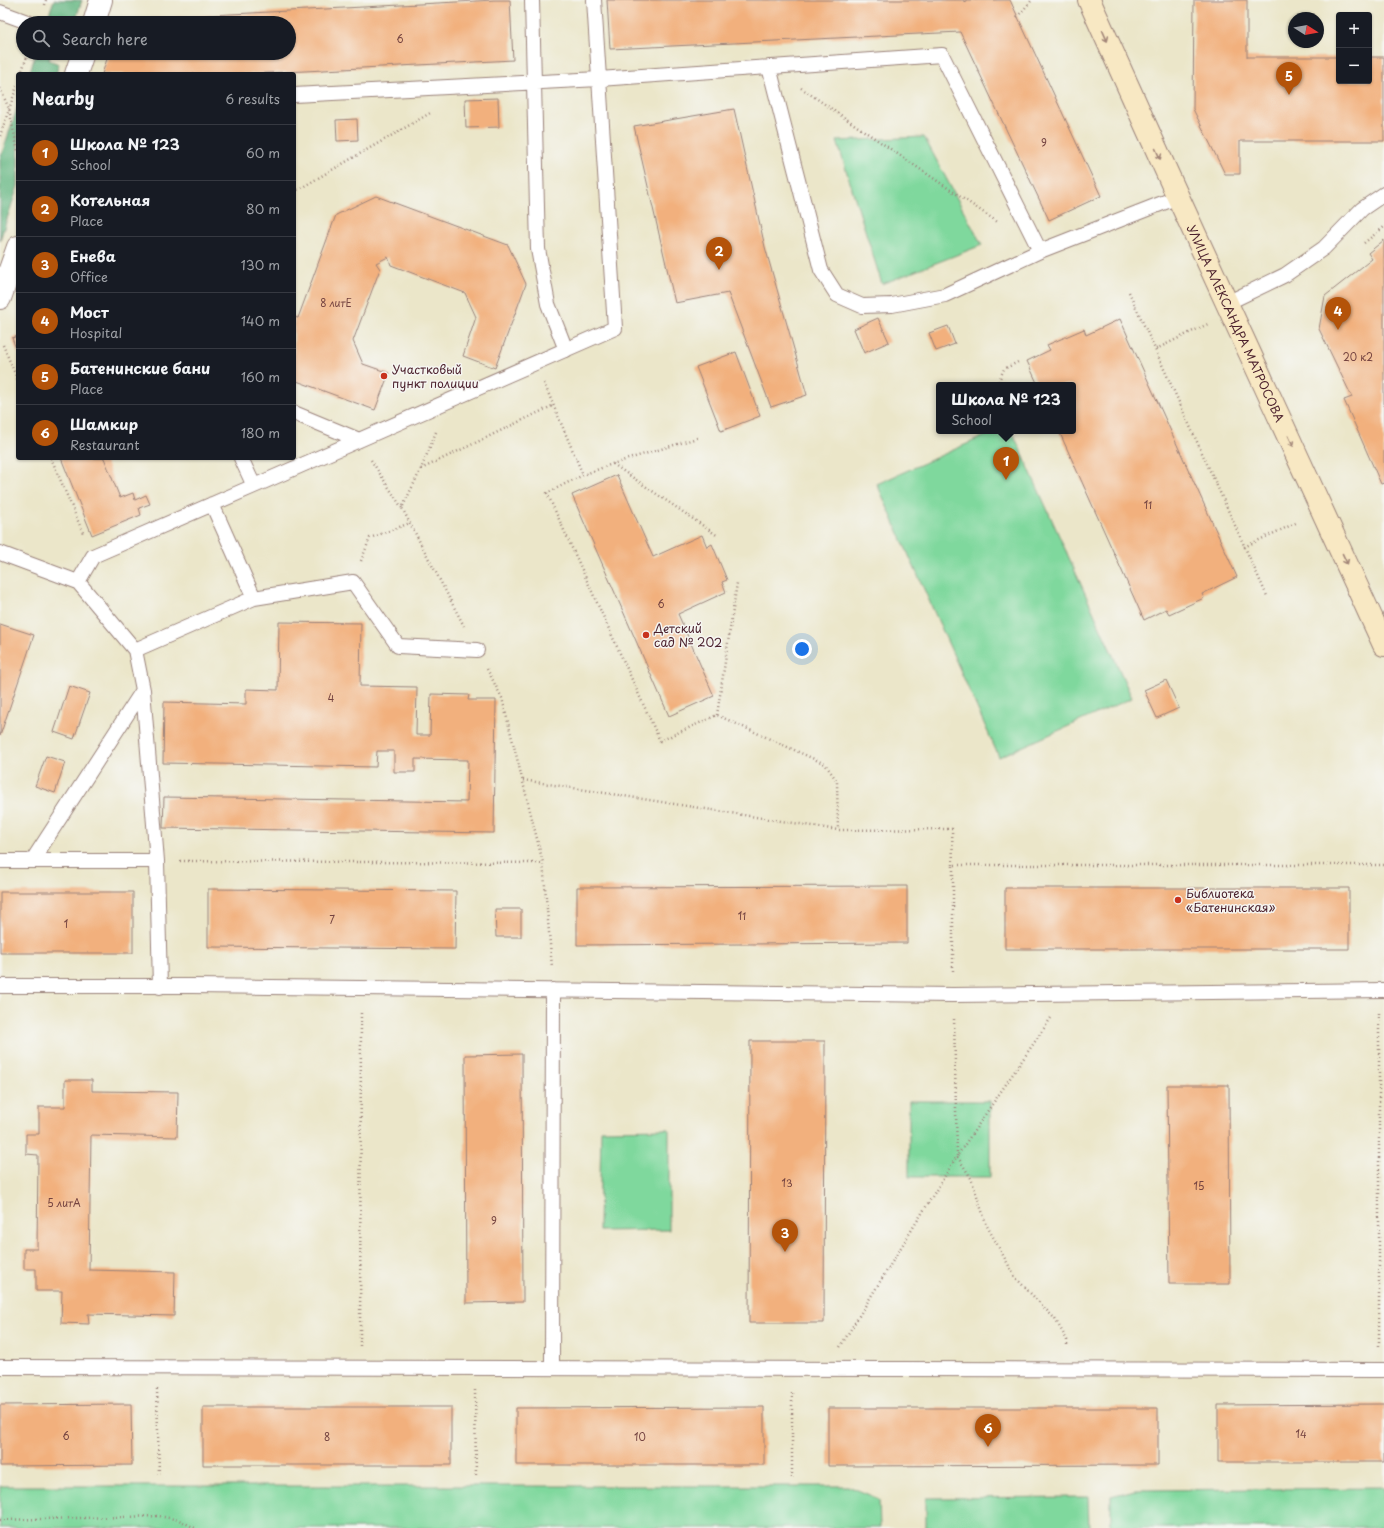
<!DOCTYPE html>
<html lang="en">
<head>
<meta charset="utf-8">
<style>
  :root { --surface:#171b24; --page:#20242c; --text:#f1f3f6; --muted:#9ea1a6; --line:#363941; --accent:#b45309 }
  body { margin:0; font-family:"Playpen Sans",sans-serif; background:var(--page); color:var(--text) }
  .controls { position:absolute; right:12px; top:12px; display:grid; overflow:hidden; border-radius:4px; box-shadow:0 1px 3px #0004 }
  .controls button { width:36px; height:36px; display:grid; place-items:center; padding:0; border:0; border-bottom:1px solid var(--line); background:var(--surface); color:var(--text); font:20px sans-serif }
  .compass { position:absolute; left:1288px; top:12px; width:36px; height:36px; border-radius:50%; background:var(--surface); box-shadow:0 1px 3px #0004; rotate:101deg }
  .you { position:absolute; left:802px; top:649px; width:14px; height:14px; margin:-10px; border:3px solid #fff; border-radius:50%; background:#1a73e8; box-shadow:0 0 0 6px #1a73e833 }
  .badge { display:grid; place-items:center; width:26px; height:26px; border-radius:50%; background:var(--accent); color:#fff; font-size:13px; font-weight:700 }
  .pin { position:absolute; translate:-50% -33px; filter:drop-shadow(0 1px 2px #0008) }
  .pin::after { content:''; position:absolute; top:21px; width:14px; height:12px; background:inherit; clip-path:polygon(0 0,100% 0,50% 100%) }
  .popup { position:absolute; left:936px; top:382px; width:140px; height:52px; box-sizing:border-box; display:grid; place-content:center; border-radius:4px; background:var(--surface); filter:drop-shadow(0 1px 3px #0005); font-size:13px; white-space:nowrap; color:var(--muted) }
  .popup b { font-size:15px; color:var(--text) }
  .popup::after { content:''; position:absolute; left:50%; top:100%; margin-left:-8px; border:8px solid transparent; border-top-color:var(--surface) }
  .list { margin:0; padding:0; list-style:none }
  h2 { display:flex; justify-content:space-between; align-items:center; height:52px; margin:0; padding:0 16px; font-size:17px }
  h2 small { font-size:13px; font-weight:400; color:var(--muted) }
  .list li { display:grid; grid-template-columns:26px 1fr auto; gap:12px; align-items:center; box-sizing:border-box; height:56px; padding:0 16px; border-top:1px solid var(--line) }
  .list b { display:block; font-size:15px; white-space:nowrap }
  .list p { margin:0; font-size:13px; white-space:nowrap; color:var(--muted) }
  .list em { font-size:13px; font-style:normal; color:var(--muted) }
  .icon { flex:none; width:22px; height:22px; fill:none; stroke:currentColor; stroke-width:2; stroke-linecap:round; stroke-linejoin:round }
  .map { position:relative; flex:none; width:1384px; height:1528px; overflow:hidden }
  .search { position:absolute; background:var(--surface); box-shadow:0 1px 3px #0004; left:16px; top:16px; width:280px; height:44px; display:flex; align-items:center; gap:10px; box-sizing:border-box; padding:0 14px; border-radius:22px; color:var(--muted); font-size:15px }
  .panel { position:absolute; background:var(--surface); box-shadow:0 1px 3px #0004; left:16px; top:72px; width:280px; height:388px; border-radius:4px }
  .map>svg:first-child { display:block }
  .green { fill:#7fd89d; stroke:#647c64 }
  .forest { fill:#67b884; stroke:#586c58 }
  .building { fill:#f2b07d }
  .lines { fill:none; stroke-linecap:round; stroke-linejoin:round }
  .lane-casing { stroke:#9a827a; stroke-width:16 }
  .street-casing { stroke:#9a827a; stroke-width:24 }
  .secondary-casing { stroke:#9a827a; stroke-width:24 }
  .path { stroke:#9a827a; stroke-width:2.5; stroke-dasharray:1 3; stroke-linecap:butt }
  .lane { stroke:#fff; stroke-width:14 }
  .street { stroke:#fff; stroke-width:22 }
  .secondary { stroke:#f8e8c3; stroke-width:22 }
  .oneway { stroke:#a18477 }
  .poi-dot { fill:#c8321e; stroke:#f6f6f2; stroke-width:1.5 }
  .labels { text-anchor:middle; dominant-baseline:central; stroke-width:3; stroke-linejoin:round; paint-order:stroke }
  .number-label { font-size:10px; fill:#744340 }
  .street-label { font-size:12px; fill:#4a1f2b; stroke:#f6f6f2 }
  .poi-label { font-size:12px; fill:#4a1f2b; stroke:#f6f6f2; text-anchor:start }
</style>
</head>
<body>
<div class="map">
<svg width="1384" height="1528" viewBox="0 0 1384 1528">
  <rect width="100%" height="100%" fill="#f6f6f2"/>
  <filter id="ink" filterUnits="userSpaceOnUse"><feTurbulence type="fractalNoise" baseFrequency=".025" numOctaves="2"/><feDisplacementMap in="SourceGraphic" scale="8" xChannelSelector="R" yChannelSelector="G"/><feConvolveMatrix kernelMatrix="1 2 1 2 8 2 1 2 1" color-interpolation-filters="sRGB"/></filter>
  <filter id="wash" filterUnits="userSpaceOnUse"><feTurbulence type="fractalNoise" baseFrequency=".012" numOctaves="4" result="noise"/><feDisplacementMap in="SourceGraphic" scale="16" xChannelSelector="R" yChannelSelector="G"/><feGaussianBlur stdDeviation="0.9" result="paint"/><feColorMatrix in="noise" values="0 0 0 0 0 0 0 0 0 0 0 0 0 0 0 0 0 1.4 0 .05"/><feComposite in="paint" operator="in"/></filter>
  <g filter="url(#wash)">
    <rect width="100%" height="100%" fill="#ebe6c9"/>
    <path class="green" d="M924,137L982,245L882,284L837,141Z
      M996,431H1012L1132,698L999,757L877,484Z
      M909,1101H990V1177H909Z
      M669,1129V1230L599,1231L601,1130Z
      M0,1486H848L879,1499L880,1528H0Z
      M1384,1488V1528H1111V1496L1135,1490Z
      M1088,1497L1089,1528H926V1498Z"/>
    <path class="forest" d="M54,0H82L75,22L49,14Z
      M36,53H51L49,60L59,64L56,74H29Z
      M18,106V186L0,240V159Z"/>
    <g id="blocks">
      <path class="building" d="M494,0H510L513,60L248,74H102L109,53H289V23H119L120,20Z
        M607,0H964V2L967,0H1010L1101,196L1049,220L960,32L610,49Z
        M1194,0H1247V57H1339V81H1369V57H1384V141H1240V174H1225L1193,109Z
        M498,98L499,127L466,128L465,99Z
        M734,109L765,247L807,395L771,407L728,293L675,303L634,126Z
        M357,119L358,140L337,141L336,120Z
        M376,196L508,245L526,284L495,368L463,356L476,317L465,293L391,265L388,257L376,263L380,269L353,341L363,364L389,373L375,410L294,380V317L298,318L336,215Z
        M1384,240V483L1381,484L1344,400L1352,397L1319,329L1325,296L1372,259L1368,253Z
        M878,318L889,342L864,353L854,329Z
        M1120,319L1237,577L1202,594L1204,598L1169,614L1166,609L1144,620L1059,431H1073V385H1038L1027,361L1050,350L1047,345L1084,329L1086,335Z
        M948,326L955,344L936,351L929,333Z
        M18,336V354L12,338Z
        M736,352L760,416L721,431L696,367Z
        M61,458H104L120,498L133,493L135,500L146,495L150,504L139,508L141,515L92,535Z
        M617,475L653,557L702,535L707,547L712,544L727,580L722,582L726,592L678,614L714,696L669,716L572,495Z
        M279,622L361,623L360,686L417,687L416,735H430L431,694L469,695L468,700H496L494,833L163,828L164,797L467,802L468,760L415,759V772H394V751H377L376,767L163,763L164,702L246,704V689L278,690Z
        M0,624L34,635L0,736Z
        M1166,680L1179,708L1157,718L1144,690Z
        M69,686L90,693L74,739L54,732Z
        M46,756L65,762L55,793L35,786Z
        M907,886V943L577,945V887Z
        M1005,888H1349V949H1005Z
        M208,889L456,891L455,949L208,947Z
        M0,892H133V953H0Z
        M495,909H521V937H496Z
        M750,1041H825L824,1323H749Z
        M522,1054L523,1302L466,1303L465,1055Z
        M65,1080H92V1091L178,1092L177,1137L91,1135L89,1270L175,1272L174,1316L88,1314L89,1324L61,1323L62,1291H36V1269H24V1249H37L38,1155L26,1154V1134H39V1107H65Z
        M1167,1085H1229L1230,1284H1169Z
        M131,1404L132,1465L0,1466V1405Z
        M1384,1404V1462H1218V1405Z
        M203,1407H451V1465H203Z
        M764,1407V1465H516V1408Z
        M828,1408H1158V1465L828,1466Z"/>
    </g>
  </g>
  <g filter="url(#ink)">
    <use href="#blocks" fill-opacity="0" stroke="#9a827a" stroke-width="1"/>
    <g class="lines">
      <defs>
        <path id="lane" d="M532,0L538,249L548,304L566,350
          M0,12L30,23
          M769,67L821,270L837,295L862,306L892,305L945,295L1040,251L1178,197
          M294,95L599,79L942,55L1040,251
          M1227,303L1285,275L1324,248L1362,209L1384,194
          M294,413L359,440
          M254,486L615,328L594,0
          M212,504L254,598
          M0,553L78,582L135,650L254,598L353,582L398,646L477,650
          M78,582L93,556L254,486L241,458
          M135,650L143,690L157,861L160,987
          M0,861H157
          M32,861L143,690
          M0,986H191L953,995L1384,990
          M0,1367L1384,1370
          M552,1368L553,990"/>
        <path id="street" d="M94,23L101,0
          M76,74L83,53
          M0,298L18,247"/>
        <g id="secondary">
          <path id="s1" d="M1089,0L1178,197L1384,645"/>
        </g>
      </defs>
      <use href="#lane" class="lane-casing"/>
      <use href="#street" class="street-casing"/>
      <use href="#secondary" class="secondary-casing"/>
      <path class="path" d="M45,5L46,0
        M1017,17L1032,0
        M21,74L28,53
        M0,88L9,109L18,152
        M801,88L999,223
        M0,136L18,83
        M294,192L432,112
        M1364,243L1384,227
        M1129,292L1267,596
        M3,345L18,381
        M1156,349L1208,324
        M544,383L583,475
        M997,385L1004,369L1018,362
        M436,432L421,469L402,508L464,626
        M697,438L612,464L583,475L547,493L660,741L717,715L825,764L837,781L838,830
        M51,458L84,535
        M371,460L402,508
        M613,464L718,536
        M421,469L554,405
        M1244,547L1298,522
        M361,561L370,538L410,523
        M487,669L502,698L543,863L552,967
        M717,715L737,583
        M523,780L838,830L952,829L953,865
        M180,861L543,863
        M953,971V865H1384
        M1379,1013V1348
        M1051,1018L957,1156L971,1178L987,1226L1015,1277L1055,1319L1067,1340V1347
        M360,1346L361,1011
        M840,1347L957,1156L954,1018
        M157,1389L159,1476
        M475,1390L476,1478
        M792,1478V1391
        M0,1520L159,1516L179,1520L195,1528"/>
      <use href="#lane" class="lane"/>
      <use href="#street" class="street"/>
      <use href="#secondary" class="secondary"/>
    </g>
    <defs><path id="oneway-shaft" d="M-6 0H5M1.5-3L5.5 0L1.5 3" fill="none" stroke-width="1.6" stroke-linecap="round" stroke-linejoin="round"/></defs>
    <g class="oneway">
      <use href="#oneway-shaft" transform="translate(1105 36) rotate(66)"/>
      <use href="#oneway-shaft" transform="translate(1158 154) rotate(66)"/>
      <use href="#oneway-shaft" transform="translate(1291 441) rotate(65)"/>
      <use href="#oneway-shaft" transform="translate(1345 559) rotate(65)"/>
    </g>
  </g>
  <g class="poi-dot">
    <circle cx="384" cy="376" r="4"/>
    <circle cx="646" cy="635" r="4"/>
    <circle cx="1178" cy="900" r="4"/>
  </g>
  <g class="labels">
    <g class="number-label">
      <text x="400" y="38">6</text>
      <text x="1044" y="142">9</text>
      <text x="336" y="302">8 литЕ</text>
      <text x="1358" y="356">20 к2</text>
      <text x="1148" y="504">11</text>
      <text x="661" y="603">6</text>
      <text x="331" y="697">4</text>
      <text x="742" y="915">11</text>
      <text x="332" y="919">7</text>
      <text x="66" y="923">1</text>
      <text x="787" y="1182">13</text>
      <text x="1199" y="1185">15</text>
      <text x="64" y="1202">5 литА</text>
      <text x="494" y="1220">9</text>
      <text x="1301" y="1433">14</text>
      <text x="66" y="1435">6</text>
      <text x="327" y="1436">8</text>
      <text x="640" y="1436">10</text>
    </g>
    <g class="street-label">
      <text stroke="none"><textPath href="#s1" startOffset="355">УЛИЦА АЛЕКСАНДРА МАТРОСОВА</textPath></text>
    </g>
    <g class="poi-label">
      <text x="392" y="369">Участковый<tspan x="392" dy="14">пункт полиции</tspan></text>
      <text x="654" y="628">Детский<tspan x="654" dy="14">сад № 202</tspan></text>
      <text x="1186" y="893">Библиотека<tspan x="1186" dy="14">«Батенинская»</tspan></text>
    </g>
  </g>
</svg>
<div class="controls">
<button>+</button>
<button>−</button>
</div>
<svg class="compass" viewBox="-18 -18 36 36"><path d="M0-13l5 13h-10z" fill="#e53935"/><path d="M0 13l5-13h-10z" fill="#9ea1a6"/></svg>
<div class="you"></div>
<div class="pin badge" style="left:1006px;top:480px">1</div>
<div class="popup"><b>Школа № 123</b>School</div>
<div class="pin badge" style="left:719px;top:270px">2</div>
<div class="pin badge" style="left:785px;top:1252px">3</div>
<div class="pin badge" style="left:1338px;top:330px">4</div>
<div class="pin badge" style="left:1289px;top:95px">5</div>
<div class="pin badge" style="left:988px;top:1447px">6</div>
<div class="search"><svg class="icon" aria-label="search" viewBox="0 0 24 24"><circle cx="10" cy="10" r="6"/><path d="M15 15l6 6"/></svg>Search here</div>
<section class="panel">
<h2>Nearby<small>6 results</small></h2>
<ul class="list">
<li><span class="badge">1</span><div><b>Школа № 123</b><p>School</p></div><em>60 m</em></li>
<li><span class="badge">2</span><div><b>Котельная</b><p>Place</p></div><em>80 m</em></li>
<li><span class="badge">3</span><div><b>Енева</b><p>Office</p></div><em>130 m</em></li>
<li><span class="badge">4</span><div><b>Мост</b><p>Hospital</p></div><em>140 m</em></li>
<li><span class="badge">5</span><div><b>Батенинские бани</b><p>Place</p></div><em>160 m</em></li>
<li><span class="badge">6</span><div><b>Шамкир</b><p>Restaurant</p></div><em>180 m</em></li>
</ul>
</section>
</div>
</body>
</html>
